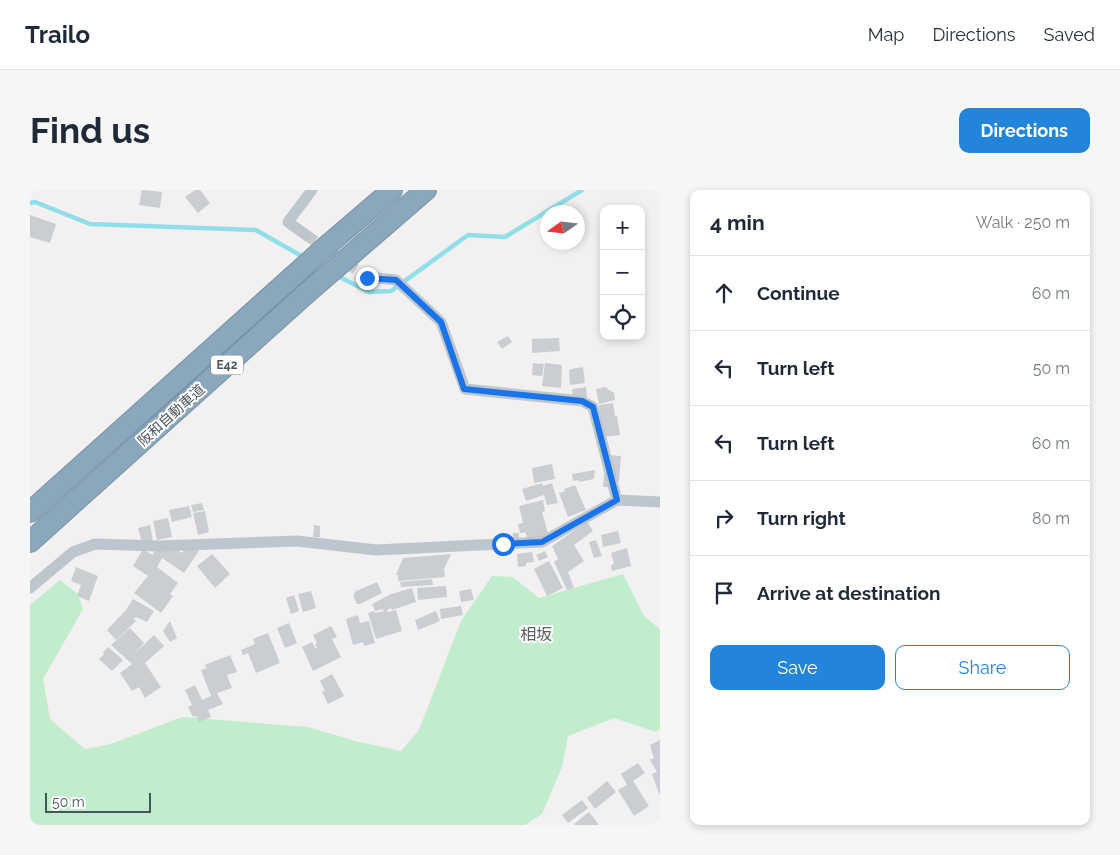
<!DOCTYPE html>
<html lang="en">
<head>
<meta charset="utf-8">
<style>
  :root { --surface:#fff; --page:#f6f6f7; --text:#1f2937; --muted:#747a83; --line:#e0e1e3; --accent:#2385d9 }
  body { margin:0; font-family:Raleway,"Noto Sans JP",sans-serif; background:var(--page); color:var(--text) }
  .controls { position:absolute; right:15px; top:15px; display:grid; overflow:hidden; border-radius:10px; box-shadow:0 2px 8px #0003 }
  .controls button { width:45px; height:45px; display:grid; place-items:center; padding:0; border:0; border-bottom:1px solid var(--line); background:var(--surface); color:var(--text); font:25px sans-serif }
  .compass { position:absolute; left:510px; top:15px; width:45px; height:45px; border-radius:50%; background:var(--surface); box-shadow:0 2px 8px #0003; rotate:256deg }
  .scale { position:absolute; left:15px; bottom:12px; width:106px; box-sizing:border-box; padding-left:5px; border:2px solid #49555c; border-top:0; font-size:14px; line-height:18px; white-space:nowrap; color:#49555c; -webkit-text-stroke:4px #fff; paint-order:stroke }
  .stop { position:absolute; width:15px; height:15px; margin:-11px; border:4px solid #1a73e8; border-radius:50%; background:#fff }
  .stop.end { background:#1a73e8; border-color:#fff; box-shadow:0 1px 5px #0008 }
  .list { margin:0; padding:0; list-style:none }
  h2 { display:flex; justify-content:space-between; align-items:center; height:65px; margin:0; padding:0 20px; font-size:21px }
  h2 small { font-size:16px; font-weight:400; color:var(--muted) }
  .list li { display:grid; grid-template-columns:32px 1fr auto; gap:15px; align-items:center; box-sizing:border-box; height:75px; padding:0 20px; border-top:1px solid var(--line) }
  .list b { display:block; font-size:19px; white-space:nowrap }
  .list em { font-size:16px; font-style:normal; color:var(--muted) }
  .actions { display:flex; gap:10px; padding:15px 20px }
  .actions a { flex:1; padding:11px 0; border:1px solid var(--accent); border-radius:10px; text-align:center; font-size:18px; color:var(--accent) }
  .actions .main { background:var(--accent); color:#fff }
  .icon { flex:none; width:28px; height:28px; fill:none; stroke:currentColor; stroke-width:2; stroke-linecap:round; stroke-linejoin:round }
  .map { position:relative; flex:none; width:630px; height:635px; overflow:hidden; border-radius:10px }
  header { display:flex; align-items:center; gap:30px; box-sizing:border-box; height:70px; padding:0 25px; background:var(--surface); border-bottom:1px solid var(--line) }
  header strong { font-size:24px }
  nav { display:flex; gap:28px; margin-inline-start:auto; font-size:18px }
  .intro { display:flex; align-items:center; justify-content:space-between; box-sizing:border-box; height:120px; padding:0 30px }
  h1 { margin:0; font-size:35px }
  .button { padding:12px 22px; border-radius:10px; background:var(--accent); color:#fff; font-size:18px; font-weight:700 }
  main { display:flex; gap:30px; padding:0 30px }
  aside { flex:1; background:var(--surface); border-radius:10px; box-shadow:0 2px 8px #0003 }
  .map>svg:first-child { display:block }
  .green { fill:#c1edcd }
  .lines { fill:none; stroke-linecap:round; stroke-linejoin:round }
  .stream { stroke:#90dfe8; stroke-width:4.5 }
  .building { fill:#caced2 }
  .minor-tunnel { stroke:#c8c9cb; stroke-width:11; stroke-dasharray:11 5.5; stroke-linecap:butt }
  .motorway-casing { stroke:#7693a8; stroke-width:22 }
  .minor { stroke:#bcc6cc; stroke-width:11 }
  .motorway { stroke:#8aa7bc; stroke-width:20 }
  .route { stroke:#1a73e8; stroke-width:6 }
  .labels { text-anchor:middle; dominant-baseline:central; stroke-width:4; stroke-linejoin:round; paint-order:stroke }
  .shield { fill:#fff; stroke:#80888d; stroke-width:1 }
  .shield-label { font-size:12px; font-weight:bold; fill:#49555c }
  .street-label { font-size:14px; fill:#49555c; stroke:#fff }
  .quarter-label { font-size:16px; fill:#5d6164; stroke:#fff }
</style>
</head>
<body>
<header>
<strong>Trailo</strong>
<nav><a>Map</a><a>Directions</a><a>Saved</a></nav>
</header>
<div class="intro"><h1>Find us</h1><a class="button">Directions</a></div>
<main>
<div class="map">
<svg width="630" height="635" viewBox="0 0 630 635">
  <rect width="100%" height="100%" fill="#f2f0f0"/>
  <path class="green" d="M593,384L614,426L630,439V539L626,542L584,528L538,546L532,577L512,624L495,635H0V415L30,390L48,404L53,419L13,489L20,529L55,559L81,554L152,527L278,537L325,551L371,561L389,540L431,431L462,386L483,387L509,408Z"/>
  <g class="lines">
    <path class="stream" d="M0,13L5,12L60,34L226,40L275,68
      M306,85L339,102L361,101L438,45L475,47L552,0"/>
  </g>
  <path class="building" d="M112,0L132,2L130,18L109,15Z
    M165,0H170L180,13L168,23L155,7Z
    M0,25L26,34L20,53L0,47Z
    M478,146L482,152L472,159L467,152Z
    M529,148L530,161L502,163V149Z
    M503,173L514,174L512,186L502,185Z
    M515,173L532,175L531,198L512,196Z
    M553,177L555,193L540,195L539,181L541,179Z
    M556,197L557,207L543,209L542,199Z
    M575,197L584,203L585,210L569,214L566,199Z
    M583,213L585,226H587L590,245L573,247L569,215Z
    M576,265L591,266L589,291H586V298L573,297Z
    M522,274L525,289L504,293L502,278Z
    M565,280L564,289L549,292V290L543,291L542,284Z
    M512,293L513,296L522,293L528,313L517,315L514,305L496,311L492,299Z
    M545,295L556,320L538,327L529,303L535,301L534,299Z
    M513,310L515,321L512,322L519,347L499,352L495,342L490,343L488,334L493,333L489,316Z
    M172,313L174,320L163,322L161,315Z
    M159,316L162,327L142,332L139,320Z
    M175,321L179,342L168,345L163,323Z
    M138,328L142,347L127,350L123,331Z
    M557,332L563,341L544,355L554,371L538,382L544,398L537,400L524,372L528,369L522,356Z
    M120,335L123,351L112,353L108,338Z
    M284,335L290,336V347H283Z
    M588,341L591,353L573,357L571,345Z
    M483,343H489V352H482Z
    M566,350L572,366L564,368L559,352Z
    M158,354L169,361L154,383L132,368L127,377L148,393L140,404L143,406L131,423L104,403L118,386L103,376L113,359L122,365L127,358L143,357L152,363Z
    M597,358L601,376L582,381L581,375L584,374L581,363Z
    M515,361L518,367L509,371L506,365Z
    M502,362L504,372L496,373V376L488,377L487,364Z
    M182,364L200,384L185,398L167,376Z
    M421,364L414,379L415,387L368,391V385H366L373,368Z
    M519,371L533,398L517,406L504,379Z
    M46,377L68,386L59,411L47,406L51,395L41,391Z
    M402,389L403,395L371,397L370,392Z
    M347,392L352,403L330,414H327L323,405L325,404L324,402Z
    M416,396L417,407L388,410L387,398Z
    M382,398L386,412L362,420L361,418L357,420L358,422L366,420L372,441L346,449L338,423L344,421L345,423L354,421L353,419L345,421L342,414L361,404Z
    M441,399L444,410L431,412L429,401Z
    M281,401L286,418L273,422L268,404Z
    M264,405L269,421L261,424L256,408Z
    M103,409L124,421L117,432L106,427L104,429L106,431L86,450L77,440L96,420Z
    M431,416L433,425L411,429L410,419Z
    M406,421L410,431L388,440L385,430Z
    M328,425L330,433L339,431L345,453L334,456L333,452L323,455L316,429Z
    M140,431L147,448L140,452L133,441Z
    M259,433L267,453L255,458L247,438Z
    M301,436L307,447L302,449L311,467L283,481L272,457L282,452L285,458H287L285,454L287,453L283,445Z
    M100,438L114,453L103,465L124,445L134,456L115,473L131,497L115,508L109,497L102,501L90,483L102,474L81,455Z
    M238,443L250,473L226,483L218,463L213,465L211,460L225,454L223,449Z
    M78,457L93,470L82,481L69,469L74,464L73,462Z
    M200,465L207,482L197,485L202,498L187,503L193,514L178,520L181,527L169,532L166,526L163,527L158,517L162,515L155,500L165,495L172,510L181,506L171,480L177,478L175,475Z
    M302,484L314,506L298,514L292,502L295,501L290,491Z
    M630,550V606L622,584L627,582L620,570L624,568L620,555Z
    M608,573L615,583L603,591L619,616L604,626L588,600L597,595L591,584Z
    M577,591L586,602L565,619L557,608Z
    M552,610L558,618L538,633L532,625Z
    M559,622L569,635H545L544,634Z"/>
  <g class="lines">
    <path class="minor-tunnel" d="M276,45L337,87"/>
    <defs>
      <path id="motorway" d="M0,322L300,53L362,0
        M0,352L278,102L396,0"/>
    </defs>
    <use href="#motorway" class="motorway-casing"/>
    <path class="minor" d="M276,45L258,32L282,0
      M337,87L366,90L411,132L435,199L552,211L563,217L587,310
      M0,398L43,362L65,354L129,356L267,351L346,360L512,352L587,310L630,312"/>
    <use href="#motorway" class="motorway"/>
  </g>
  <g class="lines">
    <path class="route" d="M337,88L366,90L411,132L434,199L552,211L563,217L587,310L512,352L473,354"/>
  </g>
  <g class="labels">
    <rect class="shield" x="181" y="165.5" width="32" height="19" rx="4"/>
    <g class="shield-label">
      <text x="197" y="175">E42</text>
    </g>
    <g class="street-label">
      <text transform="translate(141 225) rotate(-42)">阪和自動車道</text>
    </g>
    <g class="quarter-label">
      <text x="506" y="444">相坂</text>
    </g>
  </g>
</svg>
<div class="controls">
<button>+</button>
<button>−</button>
<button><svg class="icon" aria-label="locate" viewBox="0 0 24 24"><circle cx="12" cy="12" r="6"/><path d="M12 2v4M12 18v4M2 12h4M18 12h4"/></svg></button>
</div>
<svg class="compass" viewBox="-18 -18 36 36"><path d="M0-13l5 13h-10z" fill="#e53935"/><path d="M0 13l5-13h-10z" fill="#747a83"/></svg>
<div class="scale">50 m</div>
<div class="stop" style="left:473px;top:354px"></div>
<div class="stop end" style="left:337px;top:88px"></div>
</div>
<aside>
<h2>4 min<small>Walk · 250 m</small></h2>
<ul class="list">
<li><svg class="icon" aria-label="ahead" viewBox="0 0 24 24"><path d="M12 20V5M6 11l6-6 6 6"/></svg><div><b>Continue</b></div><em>60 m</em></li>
<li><svg class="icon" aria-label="left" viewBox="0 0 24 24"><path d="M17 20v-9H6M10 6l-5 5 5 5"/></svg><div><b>Turn left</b></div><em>50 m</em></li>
<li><svg class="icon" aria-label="left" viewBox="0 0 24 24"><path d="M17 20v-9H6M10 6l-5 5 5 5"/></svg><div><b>Turn left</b></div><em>60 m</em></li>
<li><svg class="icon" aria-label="right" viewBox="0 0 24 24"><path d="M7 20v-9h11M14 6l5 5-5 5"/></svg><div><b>Turn right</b></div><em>80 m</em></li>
<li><svg class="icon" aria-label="arrive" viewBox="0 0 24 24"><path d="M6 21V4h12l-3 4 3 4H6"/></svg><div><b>Arrive at destination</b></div></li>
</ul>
<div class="actions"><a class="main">Save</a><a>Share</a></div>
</aside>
</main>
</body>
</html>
